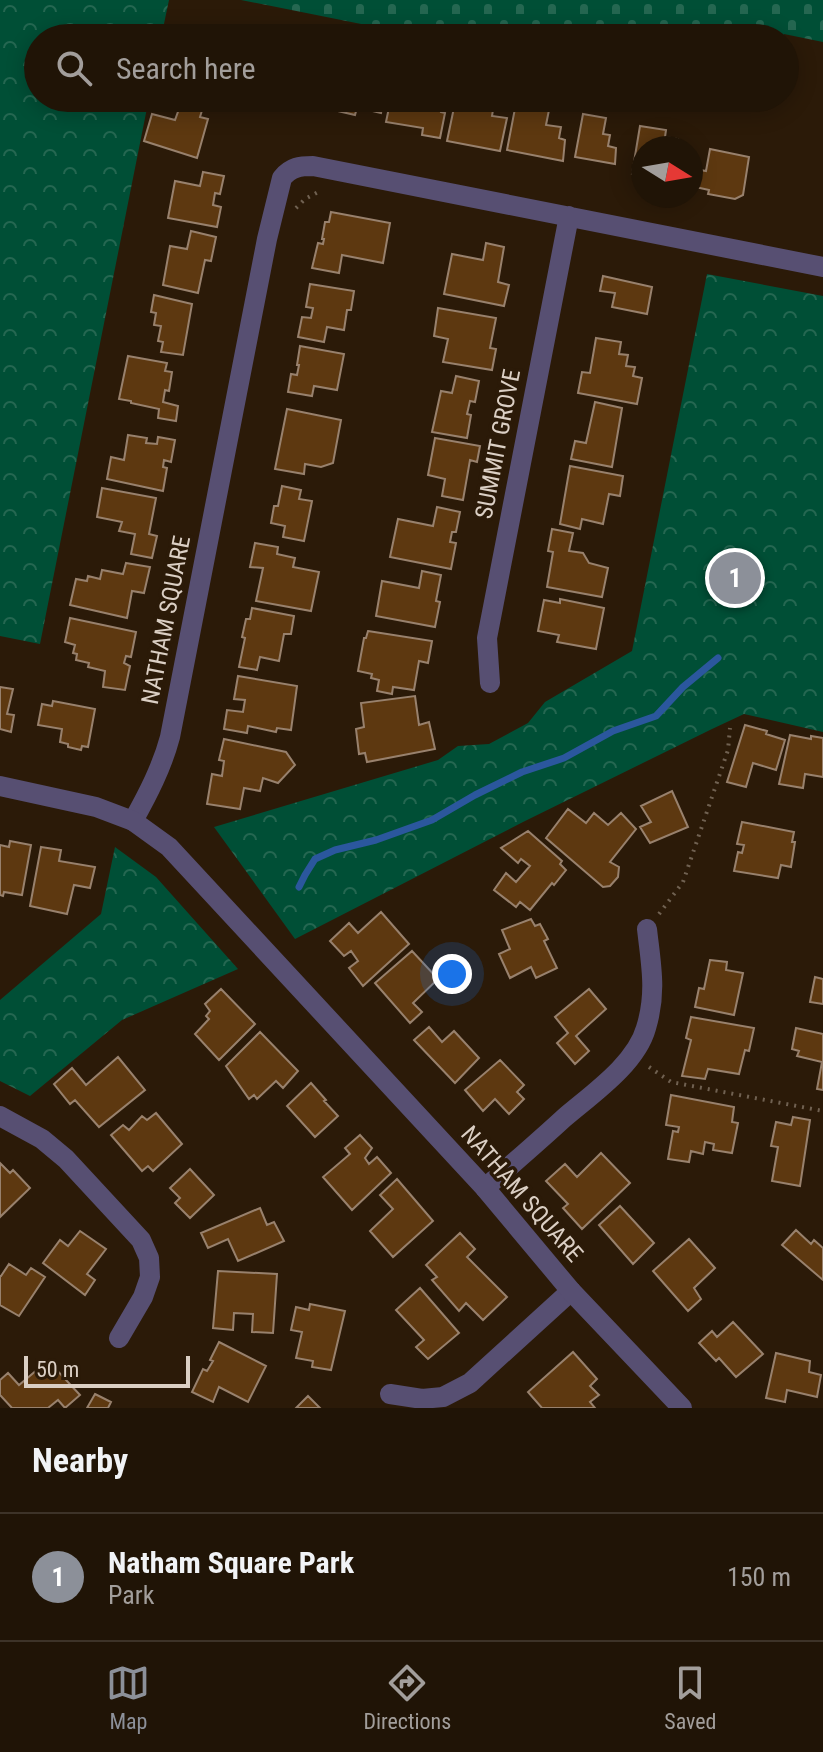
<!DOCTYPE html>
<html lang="en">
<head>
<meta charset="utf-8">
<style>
  :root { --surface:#201406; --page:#281d10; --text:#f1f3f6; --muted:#a29e9b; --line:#3d3328; --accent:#8c9099 }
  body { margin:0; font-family:"Roboto Condensed",sans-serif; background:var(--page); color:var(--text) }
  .compass { position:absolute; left:631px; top:136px; width:72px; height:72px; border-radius:50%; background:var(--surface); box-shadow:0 4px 20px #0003; rotate:101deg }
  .scale { position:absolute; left:24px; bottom:20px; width:166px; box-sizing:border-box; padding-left:8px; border:4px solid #dbcfc4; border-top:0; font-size:22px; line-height:28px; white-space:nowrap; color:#dbcfc4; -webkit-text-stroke:6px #2b1a08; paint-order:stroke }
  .you { position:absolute; left:452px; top:974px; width:28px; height:28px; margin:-20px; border:6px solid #fff; border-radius:50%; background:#1a73e8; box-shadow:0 0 0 12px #1a73e833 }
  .badge { display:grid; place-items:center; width:52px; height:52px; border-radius:50%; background:var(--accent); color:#fff; font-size:26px; font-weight:700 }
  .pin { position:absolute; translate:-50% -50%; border:4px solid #fff; box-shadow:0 2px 8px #0006 }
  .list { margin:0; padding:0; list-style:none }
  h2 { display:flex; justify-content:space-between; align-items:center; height:104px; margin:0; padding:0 32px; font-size:34px }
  h2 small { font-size:26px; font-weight:400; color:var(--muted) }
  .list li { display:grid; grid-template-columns:52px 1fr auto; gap:24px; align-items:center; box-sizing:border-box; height:128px; padding:0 32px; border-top:2px solid var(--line) }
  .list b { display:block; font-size:30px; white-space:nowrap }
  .list p { margin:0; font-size:26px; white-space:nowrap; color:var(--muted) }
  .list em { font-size:26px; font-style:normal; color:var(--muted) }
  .icon { flex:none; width:44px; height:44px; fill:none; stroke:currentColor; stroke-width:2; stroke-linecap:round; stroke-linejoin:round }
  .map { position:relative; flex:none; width:823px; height:1408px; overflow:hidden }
  .search { position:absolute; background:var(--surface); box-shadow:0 4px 20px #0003; left:24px; right:24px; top:24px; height:88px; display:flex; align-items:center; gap:20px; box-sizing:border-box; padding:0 28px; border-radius:44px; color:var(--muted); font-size:30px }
  .sheet { height:232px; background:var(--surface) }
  nav { display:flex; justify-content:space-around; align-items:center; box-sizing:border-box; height:112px; border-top:2px solid var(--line); background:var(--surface); font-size:22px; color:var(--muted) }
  nav a { display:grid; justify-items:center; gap:4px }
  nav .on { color:var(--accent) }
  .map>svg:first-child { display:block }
  .cemetery { fill:url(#cemetery-stones) }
  .park { fill:url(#park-crowns) }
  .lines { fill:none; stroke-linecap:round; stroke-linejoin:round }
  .stream { stroke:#2b579d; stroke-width:7 }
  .building { fill:#5d3810; stroke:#98816d; stroke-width:2 }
  .path { stroke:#706151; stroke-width:4; stroke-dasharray:2 6; stroke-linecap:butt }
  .minor { stroke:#574f72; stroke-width:20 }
  .tertiary { stroke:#574f72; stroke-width:20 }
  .labels { text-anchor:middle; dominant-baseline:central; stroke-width:7; stroke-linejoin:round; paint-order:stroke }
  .street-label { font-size:24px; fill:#dbcfc4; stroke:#2b1a08 }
</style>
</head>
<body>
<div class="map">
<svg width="823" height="1408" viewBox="0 0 823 1408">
  <defs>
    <pattern id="cemetery-stones" width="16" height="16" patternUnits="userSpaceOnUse" patternTransform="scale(2)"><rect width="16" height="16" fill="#004f36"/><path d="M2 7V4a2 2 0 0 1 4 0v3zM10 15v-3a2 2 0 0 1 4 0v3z" fill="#256751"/></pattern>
    <pattern id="park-crowns" width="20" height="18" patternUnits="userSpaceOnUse" patternTransform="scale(2)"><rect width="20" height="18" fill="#004f36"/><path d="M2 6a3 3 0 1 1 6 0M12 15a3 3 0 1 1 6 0" fill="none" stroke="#256751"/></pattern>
  </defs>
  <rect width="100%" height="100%" fill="#2b1a08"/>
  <path class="cemetery" d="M241,0H823V42L784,34L783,38H431Z"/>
  <path class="park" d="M0,0H169L161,38H38V98H149L40,644L0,636Z
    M707,274L823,296V732L744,714L712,729L523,822L295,939L214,827L438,760L458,746L489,744L528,723L545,702L632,651Z
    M115,847L156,877L238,969L122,1020L30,1096L0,1081V1000L101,914Z"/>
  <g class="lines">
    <path class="stream" d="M299,887L305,875L315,859L335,850L376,840L432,820L475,795L522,772L564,758L613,731L656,716L683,687L718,658"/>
  </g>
  <path class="building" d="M303,29L304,33L316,32V38H264V33Z
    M183,98L204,104L200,117L208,119L197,158L144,141L152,114L175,120Z
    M331,98H384L381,113L364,109L366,101L359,100L355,115L329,109Z
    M391,98H444L441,112L445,113L440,138L422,135L423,128L386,122Z
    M456,98H486L485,103L494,104L492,116L507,118L500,151L447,141Z
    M517,98L539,101L537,108L549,110L546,125L561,127L559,138L565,140L563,161L507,150Z
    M583,114L606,118L603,134L610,135L608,146L616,148L615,164L575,157Z
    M640,126L666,130L665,137L678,139L677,148H643V176L632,174Z
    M710,149L749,157L743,195L735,199L708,194L709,190L691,186L695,169L706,171Z
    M203,172L224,176L220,194L215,193L213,205L221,207L217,227L168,218L175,181L200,186Z
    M331,212L390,223L383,263L342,255L339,273L312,268L318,243L323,244L324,239H322L325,222H329Z
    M191,231L216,237L211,261L205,260L198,293L163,285L170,246L187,249Z
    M486,243L504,247L498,282L509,285L504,306L444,294L452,254L483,260Z
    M603,276L652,287L647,314L612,307L615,293L600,291Z
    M310,284L354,291L351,310H347L344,330L327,327L324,342L298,337L302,317L311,318L313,308L306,307Z
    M154,295L192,304L183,355L161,352L163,342L158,341L161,326L154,325L156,313L151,312Z
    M438,308L496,318L490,348L496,349L492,370L443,362L448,339L434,336Z
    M596,338L621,342L619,354L628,355L626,366L635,367L633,376L642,378L637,404L578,393L582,372L590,373Z
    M300,346L344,354L337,390L314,386L312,396L288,392L291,374L297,375L299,365H297Z
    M128,356L167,363L165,371L172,372L169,391L165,390L163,402L178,406L176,421L158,418L159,409L131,403V401L119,399Z
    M456,376L479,381L475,402L470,401L467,414L471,415L467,438L432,432L441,391L452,393Z
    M595,402L622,408L612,467L571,459L575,441L586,443Z
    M287,409L341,420L333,463L321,467L305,464L304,474L275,469Z
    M128,435L147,438L146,443L157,444L158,437L175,440L171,462L164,460L163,467L167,468L163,491L107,479L111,457L124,460Z
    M435,438L480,446L477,462L470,460L463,500L442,496L445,479L428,475Z
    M570,466L623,476L620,496L609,494L603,524L582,519L580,529L560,524Z
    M282,486L301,490L299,499L312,501L304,541L283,537L285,526L271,523L274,506H278Z
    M102,488L156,498L149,534L157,536L152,558L131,554L135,534L119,531L122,522L97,517Z
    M437,507L460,512L456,532H452L450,542L456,543L451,569L390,557L398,519L433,526Z
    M552,529L573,533L569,551L583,553L589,563L608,568L602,597L547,587L553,552L548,551Z
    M255,543L278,547L277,554L295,558L293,567L319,572L311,611L256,601L263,568L250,567Z
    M126,563L150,567L144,593L132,591L127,618L70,605L76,579L87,581L88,576L100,579L102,570L123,574Z
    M422,571L441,575L436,601L440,602L435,627L376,616L382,581L419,588Z
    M560,599L604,608L596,649L557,642L559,635L538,631L544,600L560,603Z
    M252,608L294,616L291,634H284L279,661L260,657L257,670L239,667L245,638L242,637L246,619H250Z
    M70,618L136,632L131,657L126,656L124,663L130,666L125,690L103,687L105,671L88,667L89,663L76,660L77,654L73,653L75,645L65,642Z
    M368,631L432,641L428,663L419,661L414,690L393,687L392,694L377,691L379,680L371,678L372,674L358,671L364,638H366Z
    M238,676L297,686L291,730L277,728L276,732L248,726L247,733L224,729L227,710L243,712L245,700L234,699Z
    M0,687L13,689L7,714L14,715L11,732L0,729Z
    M415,696L419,725L429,722L435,749L367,762L365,753L359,754L356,729L364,727L361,703Z
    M53,701L95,709L88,747L82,746L81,750L68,747V744L60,742L62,729L38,725L42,704L52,706Z
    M745,725L767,731L766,734L785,740L776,770L753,763L746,787L727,782Z
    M790,735L811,739V736L823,738V777L805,774L803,788L779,784Z
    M224,739L286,752L295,765L278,783L263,778L260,791L244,788L240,809L207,804L212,774L222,776L224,761L219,760Z
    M672,791L688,827L650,843L640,827L651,822L641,806Z
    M568,809L586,823L594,813L608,825L621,813L636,829L610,862L619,867L618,877L610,886L603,887L546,838Z
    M742,822L794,832L792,842H795L791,867L781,865L778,878L734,871L738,852L742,853L744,845L737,844Z
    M528,831L562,861L560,864L566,870L554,885L552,883L530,910L520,902L516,907L494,890L506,873L516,882L530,866L521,859L518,863L501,848Z
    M10,841L31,845L22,895L4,892L3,896L0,895V845L9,847Z
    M41,847L61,850L59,861L95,867L90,888L74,885L67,914L30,906Z
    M381,912L409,944L363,986L349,968L358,961L351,951L344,956L330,941L349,923L358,933Z
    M531,919L535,926L540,924L548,939L544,941L557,968L536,978L531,967L510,978L499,954L510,949L502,930Z
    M412,951L438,979L413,1003L422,1012L410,1023L375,983Z
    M710,960L727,962L726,970L743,973L734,1015L695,1007L699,988L704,989Z
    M815,977L823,979V1004L810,1002Z
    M221,989L255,1024L219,1060L195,1034L209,1019L206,1016L210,1011L205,1004Z
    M589,989L606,1009L576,1036L589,1051L575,1064L557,1043L568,1033L555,1017Z
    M691,1017L754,1028L749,1051L745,1050L739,1074L708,1069L705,1079L682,1076L691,1040L686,1038Z
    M429,1027L442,1042L454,1031L479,1058L455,1083L414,1040Z
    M796,1028L823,1034V1090L817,1089L822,1062L797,1056L799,1051L792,1049Z
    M260,1032L298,1071L283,1088L276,1081L257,1099L254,1095L249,1099L226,1066Z
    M118,1057L145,1090L99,1127L75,1100L70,1104L54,1084L72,1068L86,1085Z
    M500,1060L524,1085L517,1092L524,1099L509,1114L495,1099L483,1111L465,1090Z
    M311,1083L326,1100L324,1101L338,1116L315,1137L287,1106Z
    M671,1095L734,1107L732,1122L738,1123L732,1153L713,1150L714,1144L705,1142L703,1154L691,1151L689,1162L668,1159L673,1131L678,1132L679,1127L666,1125Z
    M156,1113L182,1144L153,1171L148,1166L142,1171L111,1135L123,1125L129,1130L142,1116L147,1120Z
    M793,1117L810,1120L800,1186L772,1181L778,1147L771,1146L776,1122L791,1125Z
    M360,1135L372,1148L365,1158L369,1164L377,1157L391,1173L352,1210L323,1177L350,1154L345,1148Z
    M601,1153L630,1183L582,1229L563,1208L568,1204L546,1181L565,1164L577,1177Z
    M0,1163L10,1173L13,1170L30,1188L0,1217Z
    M190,1169L214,1195L190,1218L175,1203L180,1198L170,1188Z
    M397,1179L433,1221L393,1257L370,1231L393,1209L380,1195Z
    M620,1206L654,1243L633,1264L599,1225Z
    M260,1208L267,1225L274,1222L284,1241L238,1261L228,1239L208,1248L201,1233Z
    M796,1230L811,1244L814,1240L823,1248V1280L782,1245Z
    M80,1231L106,1249L87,1274L95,1280L85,1295L43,1263L60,1240L68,1246Z
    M460,1233L475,1249L467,1257L507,1297L483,1320L466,1303L459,1311L432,1280L437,1277L426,1265Z
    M689,1239L715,1268L694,1288L701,1299L688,1311L653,1271Z
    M9,1264L26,1275L31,1268L45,1277L19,1316L0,1305V1276H1Z
    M218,1271L277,1274L273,1333L252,1332L253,1314L234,1313L233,1330L213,1328Z
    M420,1288L459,1333L428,1359L416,1347L424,1340L396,1310Z
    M310,1304L345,1311L331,1370L312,1367L313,1361L296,1358L302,1332L291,1330L296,1307L309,1310Z
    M733,1322L763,1354L736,1377L719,1358L716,1361L699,1343L712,1331L717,1337Z
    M219,1342L266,1366L248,1402L219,1387L213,1402L192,1392L203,1369L207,1371L213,1361L210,1360Z
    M573,1352L597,1379L590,1386L599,1395L590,1402L595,1408H542L528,1392Z
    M776,1353L810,1361L809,1372L821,1375L817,1397L787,1390L785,1402L766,1398Z
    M44,1364L49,1371L54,1367L80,1395L65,1408L58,1400L48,1408H12L0,1395V1380L8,1373L19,1385Z
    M95,1394L111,1402L108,1408H87Z
    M308,1396L320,1408H296Z"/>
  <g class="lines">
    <path class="path" d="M296,208L305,199L322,190
      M659,914L683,882L728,750L730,728
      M649,1067L671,1082L823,1111"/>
    <path class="minor" d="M490,683L487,638L569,216
      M133,821C148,794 162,767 170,737L267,239L282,178C291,167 300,166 313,166L823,267
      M0,1116L42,1139L66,1159L141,1240L149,1258L150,1277L143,1297L119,1338
      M485,1188C511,1165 538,1142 564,1118C592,1094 636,1064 646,1028C657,992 651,965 647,929
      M390,1394L422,1399L443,1397L470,1383L571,1291"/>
    <path class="tertiary" d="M0,786L96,807L133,821L169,847L485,1188L571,1291L682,1408"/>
  </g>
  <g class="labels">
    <g class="street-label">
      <text transform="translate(498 444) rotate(-79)">SUMMIT GROVE</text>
      <text transform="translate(166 620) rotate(-79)">NATHAM SQUARE</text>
      <text transform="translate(522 1194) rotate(49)">NATHAM SQUARE</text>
    </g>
  </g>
</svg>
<svg class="compass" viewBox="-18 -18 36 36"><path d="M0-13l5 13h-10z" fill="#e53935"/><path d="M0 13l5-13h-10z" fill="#a29e9b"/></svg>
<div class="scale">50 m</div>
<div class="you"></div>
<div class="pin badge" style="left:735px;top:578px">1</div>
<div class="search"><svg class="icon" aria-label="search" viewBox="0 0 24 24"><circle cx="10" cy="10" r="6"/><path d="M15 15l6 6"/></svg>Search here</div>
</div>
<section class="sheet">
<h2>Nearby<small></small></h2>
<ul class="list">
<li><span class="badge">1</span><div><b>Natham Square Park</b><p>Park</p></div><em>150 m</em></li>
</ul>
</section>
<nav>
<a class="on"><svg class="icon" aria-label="map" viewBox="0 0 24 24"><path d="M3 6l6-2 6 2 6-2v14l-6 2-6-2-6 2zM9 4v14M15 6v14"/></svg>Map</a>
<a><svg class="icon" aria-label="directions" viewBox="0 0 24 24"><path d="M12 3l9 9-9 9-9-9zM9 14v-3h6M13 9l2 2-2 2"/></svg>Directions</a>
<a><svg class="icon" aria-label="saved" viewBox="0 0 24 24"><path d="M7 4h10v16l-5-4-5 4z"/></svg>Saved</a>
</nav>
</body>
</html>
